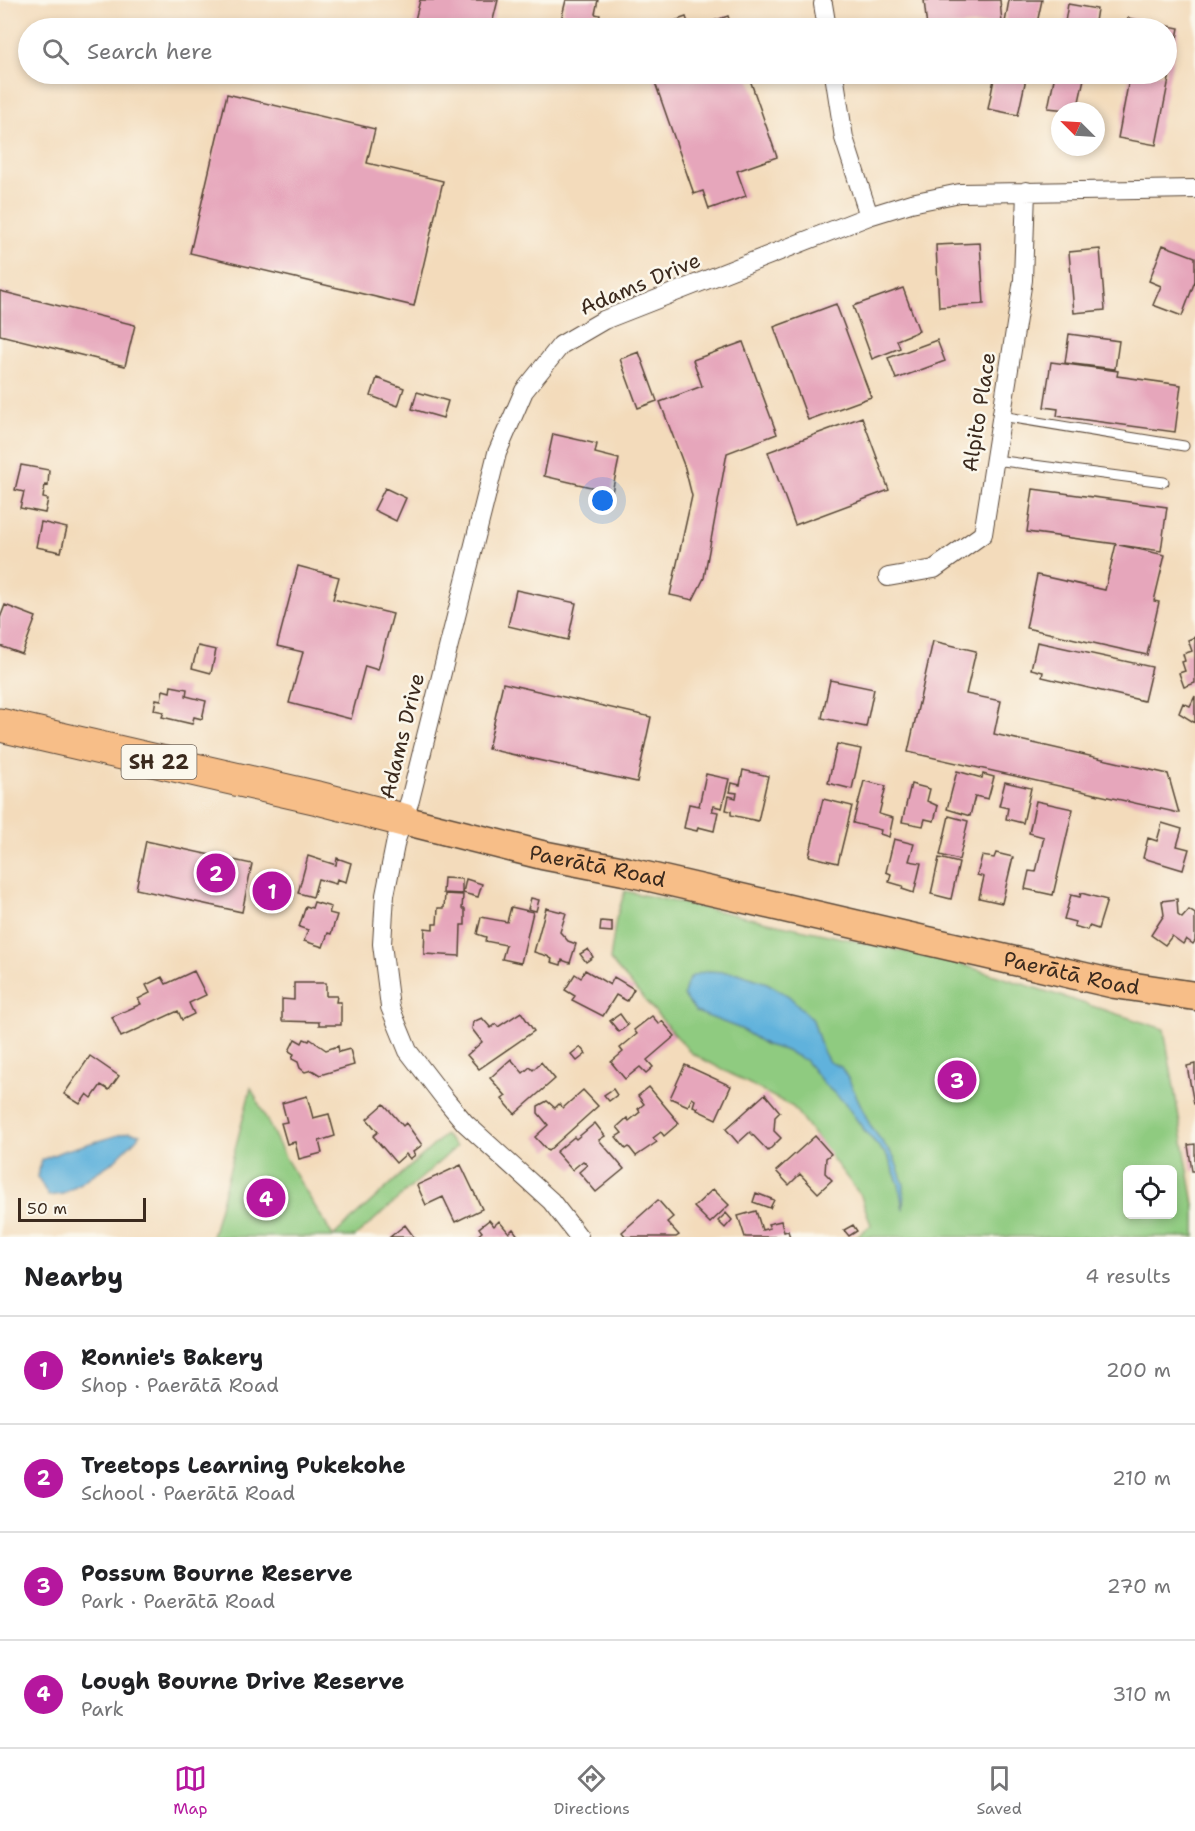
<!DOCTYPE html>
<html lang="en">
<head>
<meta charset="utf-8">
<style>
  :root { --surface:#fff; --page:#f6f6f6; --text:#202124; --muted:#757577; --line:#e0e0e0; --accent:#b5179e }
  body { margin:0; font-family:"Shantell Sans",sans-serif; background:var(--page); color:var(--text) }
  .controls { position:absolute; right:18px; bottom:18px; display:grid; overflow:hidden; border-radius:9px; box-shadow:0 3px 9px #0003 }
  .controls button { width:54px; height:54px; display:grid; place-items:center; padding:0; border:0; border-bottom:2px solid var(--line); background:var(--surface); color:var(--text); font:30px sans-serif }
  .compass { position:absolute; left:1051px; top:102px; width:54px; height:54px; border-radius:50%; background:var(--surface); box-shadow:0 3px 9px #0003; rotate:294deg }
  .scale { position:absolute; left:18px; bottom:15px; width:128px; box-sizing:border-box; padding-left:6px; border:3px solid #3b2a1e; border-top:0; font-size:16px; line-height:21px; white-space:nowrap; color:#3b2a1e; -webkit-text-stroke:4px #fbf7ec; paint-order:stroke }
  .you { position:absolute; left:603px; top:501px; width:21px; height:21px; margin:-15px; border:4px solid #fff; border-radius:50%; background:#1a73e8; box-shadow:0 0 0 9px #1a73e833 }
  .badge { display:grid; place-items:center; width:39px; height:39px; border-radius:50%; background:var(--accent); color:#fff; font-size:20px; font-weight:700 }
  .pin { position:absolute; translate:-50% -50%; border:3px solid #fff; box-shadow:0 2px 6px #0006 }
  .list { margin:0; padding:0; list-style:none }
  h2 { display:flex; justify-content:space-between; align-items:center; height:78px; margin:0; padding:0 24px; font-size:26px }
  h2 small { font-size:20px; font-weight:400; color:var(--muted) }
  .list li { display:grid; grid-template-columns:39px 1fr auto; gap:18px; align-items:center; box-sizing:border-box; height:108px; padding:0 24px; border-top:2px solid var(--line) }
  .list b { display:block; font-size:22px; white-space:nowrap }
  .list p { margin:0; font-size:20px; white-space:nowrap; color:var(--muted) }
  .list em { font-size:20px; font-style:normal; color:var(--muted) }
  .icon { flex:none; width:33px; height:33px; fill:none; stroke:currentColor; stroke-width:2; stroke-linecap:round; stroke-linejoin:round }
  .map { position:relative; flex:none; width:1195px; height:1237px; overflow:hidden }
  .search { position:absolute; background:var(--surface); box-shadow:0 3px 9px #0003; left:18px; right:18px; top:18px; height:66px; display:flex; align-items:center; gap:15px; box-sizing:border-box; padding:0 21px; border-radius:33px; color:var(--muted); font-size:22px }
  .sheet { height:510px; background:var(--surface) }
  nav { display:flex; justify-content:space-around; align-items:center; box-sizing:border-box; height:84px; border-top:2px solid var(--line); background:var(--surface); font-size:16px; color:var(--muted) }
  nav a { display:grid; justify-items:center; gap:3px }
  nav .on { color:var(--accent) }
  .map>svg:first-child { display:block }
  .green { fill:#8fcb80; stroke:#657a4f; stroke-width:1.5; fill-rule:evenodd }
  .water { fill:#61b2dc; stroke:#4e6e7d; stroke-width:1.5 }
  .building { fill:#e6a6bb }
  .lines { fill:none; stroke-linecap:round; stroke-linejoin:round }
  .lane-casing { stroke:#574536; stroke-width:11 }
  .street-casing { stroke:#574536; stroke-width:20 }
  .primary-casing { stroke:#574536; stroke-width:31 }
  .highway-casing { stroke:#574536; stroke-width:35 }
  .lane { stroke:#fff; stroke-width:9 }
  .street { stroke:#fff; stroke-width:18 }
  .primary { stroke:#f7be88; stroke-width:28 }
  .highway { stroke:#f7be88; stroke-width:33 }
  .labels { text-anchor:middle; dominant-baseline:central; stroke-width:5; stroke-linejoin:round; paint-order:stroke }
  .shield { fill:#fbf7ec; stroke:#75685c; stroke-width:1.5 }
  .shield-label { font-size:20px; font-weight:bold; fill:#3b2a1e }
  .street-label { font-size:21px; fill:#3b2a1e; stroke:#fbf7ec }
</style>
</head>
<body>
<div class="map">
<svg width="1195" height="1237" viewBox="0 0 1195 1237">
  <rect width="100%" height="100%" fill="#fbf7ec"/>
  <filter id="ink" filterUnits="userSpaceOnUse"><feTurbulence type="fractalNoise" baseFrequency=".0167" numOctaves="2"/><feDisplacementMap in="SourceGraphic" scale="12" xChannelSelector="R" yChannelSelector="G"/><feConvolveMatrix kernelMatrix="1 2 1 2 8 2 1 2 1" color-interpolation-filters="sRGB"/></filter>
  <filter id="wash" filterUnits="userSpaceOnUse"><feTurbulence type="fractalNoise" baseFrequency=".008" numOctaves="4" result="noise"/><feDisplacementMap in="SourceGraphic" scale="24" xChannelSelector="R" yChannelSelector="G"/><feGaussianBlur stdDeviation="1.35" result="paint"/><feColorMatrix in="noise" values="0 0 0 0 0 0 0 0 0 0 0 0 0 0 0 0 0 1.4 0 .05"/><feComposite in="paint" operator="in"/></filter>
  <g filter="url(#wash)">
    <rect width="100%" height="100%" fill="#f3dbbb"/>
    <path class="green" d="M625,891L957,963L1164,1029L1195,1211V1237H856L871,1225L861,1196L793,1107L691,1053L610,960L616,919ZM1128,1170H1172V1214H1128Z
      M251,1088L286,1159L333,1236L445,1135L456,1147L355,1237H212Z"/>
    <path class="water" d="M709,971L738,973L767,983L789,996L813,1020L822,1049L829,1062L841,1067L849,1080L871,1127L894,1157L904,1185L903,1210L899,1185L888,1157L864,1130L844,1102L825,1085L805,1060L784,1050L766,1045L741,1029L696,1012L684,996C687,976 690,975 709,971Z
      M129,1132L141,1134L113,1162L63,1194L48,1196L38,1177L41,1160L63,1151Z"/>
    <g id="blocks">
      <path class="building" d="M420,0H498L491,28H413Z
        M566,0H598L595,14L600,15L597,28L561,20Z
        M924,0H1000L1002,23L927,28Z
        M1009,0H1042L1036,28H1004Z
        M1068,4L1097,9L1094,28H1064Z
        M728,16L732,28H693Z
        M686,17L690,28H654Z
        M1128,18L1179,28L1156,145L1118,138L1130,74H1166V28H1125Z
        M407,74H442L440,82Z
        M652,74H748L777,157L737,171L746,196L709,209L703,191L694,194Z
        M995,74H1027L1018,115L988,109Z
        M1055,74H1085L1077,111L1048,108Z
        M227,94L375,129L367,163L443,181L414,306L190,253Z
        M980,243L984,304L939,307L936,245Z
        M1163,245L1195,257V281L1182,316L1153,305L1161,286L1149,281Z
        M1100,249L1105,310L1074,313L1069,252Z
        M903,288L919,331L897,340L900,348L872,359L853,306Z
        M0,291L135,325L125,366L0,335Z
        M836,304L871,397L808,420L774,327Z
        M1069,334L1119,341L1115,369L1065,363Z
        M937,340L945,361L896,379L888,358Z
        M743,342L777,434L727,453L704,578L693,600L670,595L692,496L685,468L660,402L702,386L693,360Z
        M639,352L657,401L638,408L620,359Z
        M1051,362L1118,371L1117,376L1181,385L1175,432L1057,416L1058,409L1044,407Z
        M377,378L404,388L398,406L371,396Z
        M417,392L448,401L443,418L412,409Z
        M862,417L889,490L795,525L768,452Z
        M553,434L597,444L595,453L619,459L612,492L544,476Z
        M21,465L49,470L48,486L45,485L43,498L48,499L45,513L20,508L24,492L15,490Z
        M385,488L406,498L396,521L374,510Z
        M1033,489L1167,507L1161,551L1119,545L1165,555L1154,601L1159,602L1147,655L1026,628L1037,575L1105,590L1116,544L1027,532Z
        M41,522L67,528L61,552L36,547Z
        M298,566L339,577L333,599L393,614L378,670L365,666L351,719L289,703L303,652L277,646Z
        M516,590L576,603L568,640L508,626Z
        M5,605L36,617L22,654L0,646V618Z
        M1195,637V683L1184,687L1179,673L1185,671L1182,662L1185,661L1183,654L1192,651L1188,640Z
        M933,641L976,651L966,694L1001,701L994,734L1168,774L1179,813L908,752Z
        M1037,642L1152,667L1144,701L1042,677L1043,672L1031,669Z
        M198,646L216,650L211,673L192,668Z
        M830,680L874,689L866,727L822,718Z
        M503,683L651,717L637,782L488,749Z
        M171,686L187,689L186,696L206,701L202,719L194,717L192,724L162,717L164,712L154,710L156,699L161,700L163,690L170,692Z
        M1195,696V723L1179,713L1183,703L1190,706Z
        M837,744L861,749L852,789L828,783Z
        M743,770L768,776L758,821L731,815V811L726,810L729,796L736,798L737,793L730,792L732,783L740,785Z
        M957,771L982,778L983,774L994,777L988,799L975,796L970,816L947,809Z
        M706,774L729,779L722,808L714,806L712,811L718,812L714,831L698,827L697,831L684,828L689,804L699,806Z
        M864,781L886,786L879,814L893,818L889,837L880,834L881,830L853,823Z
        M1005,782L1031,788L1023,823L1006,819L1008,808L999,806Z
        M911,784L930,789L927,801L938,806L934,821L925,819L923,826L902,822Z
        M823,799L852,806L838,863L809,856Z
        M1036,801L1073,809L1053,895L1025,889L1029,871L1036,872L1044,837L1029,833Z
        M949,816L968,821L959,860L940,855Z
        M1162,823L1182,829L1177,846L1189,849L1183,870L1143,858L1148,838L1157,841Z
        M894,839L914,844L909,861L921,863L914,893L902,889L903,886L889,882L891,874L886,872Z
        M146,841L252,864L242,912L136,889Z
        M996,853L1013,857L1002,903L979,898L984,877L977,875L982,856L994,858Z
        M308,856L336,865L337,858L351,863L346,882L337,879L336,884L318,879L313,897L298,893Z
        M939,858L959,863L951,899L931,894Z
        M444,878L462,879V894L443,893Z
        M466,879L482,884L478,897L463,893Z
        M1081,893L1107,900L1098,929L1089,926L1087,930L1074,926L1075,922L1064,919L1071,895L1080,897Z
        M445,894L463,895L462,909H465V925H461L460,956L424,954L425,928L433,929V924H437L438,908H444Z
        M531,898L539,900L536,911L528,909Z
        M1177,899L1178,915L1182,918L1189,910L1195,914V941L1193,944L1186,939L1183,944L1172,936L1165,945L1151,935L1164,915L1162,901Z
        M314,902L331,907L329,913L337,915L331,934L328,933L323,947L304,941L308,930L299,927L306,906L312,908Z
        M511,907L533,912L521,963L502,959L506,945L485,941L486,937L477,934L481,917L507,922Z
        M546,908L566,913L560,932L568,941L576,944L570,963L562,960L561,965L551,962L552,959L547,956L534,952Z
        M601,921L612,922V932L600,931Z
        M588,949L593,957L586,962L580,954Z
        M585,970L610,985L614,977L634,989L627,1001L616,995L603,1016L572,1000L575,996L565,990L575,974L581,978Z
        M194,971L206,995L189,1003L194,1014L182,1020L178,1011L121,1037L112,1017L141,1004L138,999L150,993L146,985L162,977L166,984Z
        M294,983H326V996H337L336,1002H341V1025H319V1022L282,1021V999L294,1000Z
        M521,1012L534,1031L479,1069L467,1055L482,1042L472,1029L473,1022L482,1018L491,1028L496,1024L498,1027Z
        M620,1014L628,1025L619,1032L610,1021Z
        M652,1016L659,1024L662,1021L675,1036L647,1060L653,1067L646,1073L640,1067L625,1079L611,1062L623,1052L620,1048L637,1034L634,1030Z
        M295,1039L302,1043L304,1039L309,1041L310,1039L326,1050L338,1046L339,1052L350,1049L354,1065L320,1075L312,1070L305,1072L300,1068L298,1062L292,1059L294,1054L289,1051Z
        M580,1047L586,1054L577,1061L571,1054Z
        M90,1056L119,1076L109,1090L101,1085L92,1098L87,1094L80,1104L64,1094Z
        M511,1059L523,1073L530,1067L533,1070L541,1062L555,1079L515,1114L502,1099L506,1096L490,1078Z
        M1195,1064V1104H1194L1187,1066Z
        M685,1065L731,1086L716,1119L697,1110L698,1108L693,1106L695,1100L692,1098L688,1106L670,1098Z
        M649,1087L679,1123L664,1136L661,1132L653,1138L657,1142L636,1156L629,1147L626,1149L616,1137L622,1133L617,1127L627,1118L629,1121L640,1112L638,1109L644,1104L638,1096Z
        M613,1089L617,1095L609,1101L604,1095Z
        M583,1090L598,1106L548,1151L535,1137L548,1125L538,1113V1106L547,1101L555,1108L559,1104L563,1108Z
        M765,1094L780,1112L775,1117L774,1131L781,1138L768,1151L750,1132L738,1143L726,1129Z
        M307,1096L313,1118L329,1114L335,1136L319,1141L322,1153L299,1159L295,1142L287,1144L281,1123L287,1122L282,1103Z
        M384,1104L403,1126L406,1123L422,1145L413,1152L415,1155L410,1159L406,1154L396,1163L373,1136L378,1132L367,1119Z
        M595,1123L605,1136L599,1140L624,1169L596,1192L579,1172L587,1165L583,1161L572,1170L556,1152L574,1137L576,1139Z
        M815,1136L831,1154L826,1158L825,1173L832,1180L818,1193L800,1174L789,1185L776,1171Z
        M1195,1144V1171H1192L1188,1145Z
        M461,1165L482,1209L455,1222L443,1197L426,1205L417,1185Z
        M713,1189L729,1205L710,1223L694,1207Z
        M756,1193L774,1200L770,1208L753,1202Z
        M658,1200L673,1217L667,1222L679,1235L676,1237H626L622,1232Z
        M756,1211L762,1230L770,1228L768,1224L781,1221L784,1232L788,1231L790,1237H745L738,1216Z
        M726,1213L732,1220L725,1228L718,1221Z
        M489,1220L494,1226L499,1221L509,1233L513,1229L519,1237H476L482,1232L479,1228Z
        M405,1225L414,1237H390Z
        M853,1225L857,1231L849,1236L844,1230Z"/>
    </g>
  </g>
  <g filter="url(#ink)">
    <use href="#blocks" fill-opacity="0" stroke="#574536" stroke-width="1.5"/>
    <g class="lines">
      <defs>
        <path id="lane" d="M1001,416L1184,446
          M995,460L1164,482"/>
        <path id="street" d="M823,4L827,28
          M834,74L844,138L869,216
          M888,577L934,569L983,534L1023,280L1026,191
          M579,1237L551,1201L465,1123L445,1099L408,1051L390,1007L382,944L385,895L396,840L410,800L497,453L524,391L561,345L604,320L869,216L911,203L960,193L1195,189"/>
        <g id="primary">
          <path id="s1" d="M403,820L542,855L624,871L1115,984L1195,996"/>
        </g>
        <path id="highway" d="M0,725L318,798L403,820"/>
      </defs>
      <use href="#lane" class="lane-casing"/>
      <use href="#street" class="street-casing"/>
      <use href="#primary" class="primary-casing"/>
      <use href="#highway" class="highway-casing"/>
      <use href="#lane" class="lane"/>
      <use href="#street" class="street"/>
      <use href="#primary" class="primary"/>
      <use href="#highway" class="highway"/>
    </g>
  </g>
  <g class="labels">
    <rect class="shield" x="121.5" y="745" width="75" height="34" rx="4.5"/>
    <g class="shield-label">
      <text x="159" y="762">SH 22</text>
    </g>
    <g class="street-label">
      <text transform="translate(640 284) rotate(-23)">Adams Drive</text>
      <text transform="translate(979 412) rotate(-81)">Alpito Place</text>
      <text transform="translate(402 736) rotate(-76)">Adams Drive</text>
      <text stroke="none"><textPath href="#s1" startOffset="200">Paerātā Road</textPath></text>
      <text stroke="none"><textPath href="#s1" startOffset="686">Paerātā Road</textPath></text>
    </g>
  </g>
</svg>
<div class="controls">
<button><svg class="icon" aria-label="locate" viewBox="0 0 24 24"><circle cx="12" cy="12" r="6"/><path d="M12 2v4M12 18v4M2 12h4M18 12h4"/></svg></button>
</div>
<svg class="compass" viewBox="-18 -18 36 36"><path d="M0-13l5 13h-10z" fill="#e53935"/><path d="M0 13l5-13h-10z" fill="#757577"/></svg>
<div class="scale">50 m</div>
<div class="you"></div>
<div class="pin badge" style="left:272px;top:891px">1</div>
<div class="pin badge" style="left:216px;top:873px">2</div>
<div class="pin badge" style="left:957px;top:1080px">3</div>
<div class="pin badge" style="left:266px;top:1198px">4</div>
<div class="search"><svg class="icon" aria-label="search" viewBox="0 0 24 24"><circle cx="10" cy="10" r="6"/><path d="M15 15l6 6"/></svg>Search here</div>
</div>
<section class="sheet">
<h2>Nearby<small>4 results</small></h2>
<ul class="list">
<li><span class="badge">1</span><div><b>Ronnie's Bakery</b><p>Shop · Paerātā Road</p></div><em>200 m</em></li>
<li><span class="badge">2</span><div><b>Treetops Learning Pukekohe</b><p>School · Paerātā Road</p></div><em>210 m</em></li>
<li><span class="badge">3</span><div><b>Possum Bourne Reserve</b><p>Park · Paerātā Road</p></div><em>270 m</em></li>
<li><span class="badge">4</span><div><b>Lough Bourne Drive Reserve</b><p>Park</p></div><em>310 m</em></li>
</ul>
</section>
<nav>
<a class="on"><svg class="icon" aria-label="map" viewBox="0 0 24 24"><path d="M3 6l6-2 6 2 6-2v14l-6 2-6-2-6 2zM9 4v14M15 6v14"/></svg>Map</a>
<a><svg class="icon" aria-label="directions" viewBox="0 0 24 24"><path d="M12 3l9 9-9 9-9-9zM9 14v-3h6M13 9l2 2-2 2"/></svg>Directions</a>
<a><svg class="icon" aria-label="saved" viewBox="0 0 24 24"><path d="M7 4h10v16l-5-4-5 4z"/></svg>Saved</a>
</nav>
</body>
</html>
